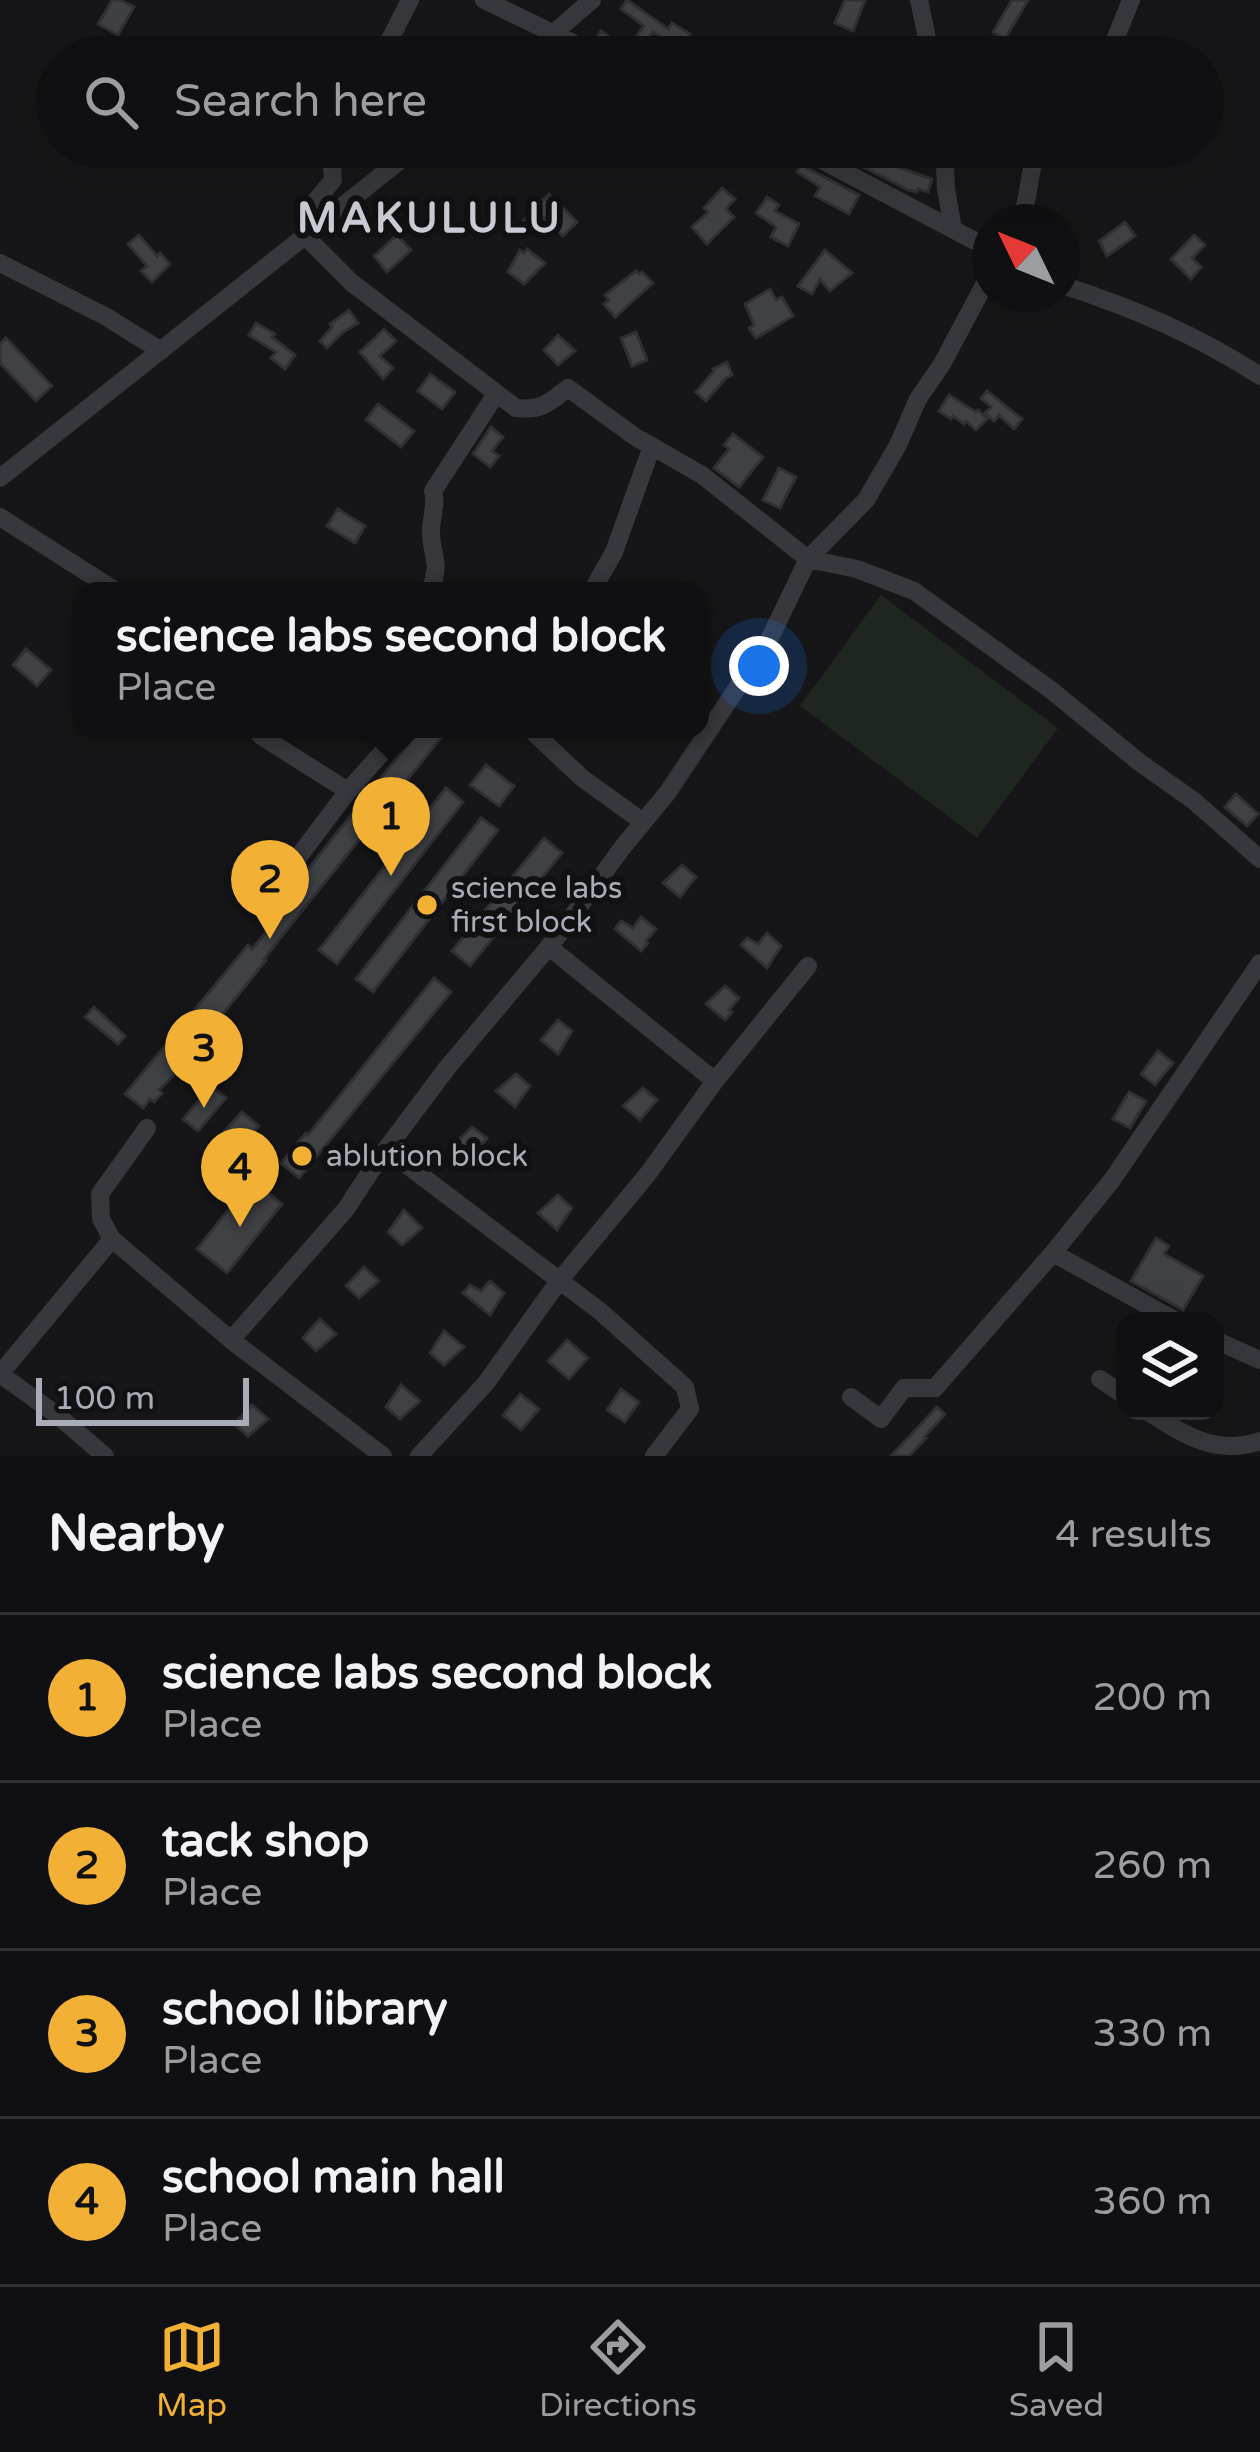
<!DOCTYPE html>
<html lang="en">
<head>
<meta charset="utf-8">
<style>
  :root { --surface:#101012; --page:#1e1e20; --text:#f1f3f6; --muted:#9c9d9f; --line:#303032; --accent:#f2b134 }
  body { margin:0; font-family:"Varela Round",sans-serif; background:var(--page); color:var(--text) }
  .controls { position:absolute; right:36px; bottom:36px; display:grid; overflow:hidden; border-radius:24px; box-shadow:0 12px 48px #0002 }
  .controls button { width:108px; height:108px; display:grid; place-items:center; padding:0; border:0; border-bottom:3px solid var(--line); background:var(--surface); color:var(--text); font:60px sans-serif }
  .compass { position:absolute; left:972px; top:204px; width:108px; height:108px; border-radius:50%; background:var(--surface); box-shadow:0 12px 48px #0002; rotate:313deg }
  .scale { position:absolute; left:36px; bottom:30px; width:213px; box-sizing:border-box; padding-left:12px; border:6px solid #a8adb8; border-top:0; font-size:33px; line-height:42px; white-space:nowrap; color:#a8adb8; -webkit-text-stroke:9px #111113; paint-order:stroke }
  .you { position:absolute; left:759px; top:666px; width:42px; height:42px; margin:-30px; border:9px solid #fff; border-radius:50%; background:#1a73e8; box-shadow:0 0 0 18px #1a73e833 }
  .badge { display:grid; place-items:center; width:78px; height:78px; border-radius:50%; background:var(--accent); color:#111; font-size:39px; font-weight:700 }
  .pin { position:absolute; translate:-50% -99px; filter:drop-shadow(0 3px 6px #0008) }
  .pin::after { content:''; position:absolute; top:63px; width:42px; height:36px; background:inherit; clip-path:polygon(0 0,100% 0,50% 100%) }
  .popup { position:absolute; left:73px; top:582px; width:636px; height:156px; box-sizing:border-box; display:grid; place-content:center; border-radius:24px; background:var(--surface); filter:drop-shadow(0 3px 9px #0005); font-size:39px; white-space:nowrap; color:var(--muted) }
  .popup b { font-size:45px; color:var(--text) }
  .popup::after { content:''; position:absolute; left:50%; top:100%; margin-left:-24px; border:24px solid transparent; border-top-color:var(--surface) }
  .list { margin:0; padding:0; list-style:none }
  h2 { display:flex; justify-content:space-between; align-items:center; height:156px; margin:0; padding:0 48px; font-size:51px }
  h2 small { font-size:39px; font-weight:400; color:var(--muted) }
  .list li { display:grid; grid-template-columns:78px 1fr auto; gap:36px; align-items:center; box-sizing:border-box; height:168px; padding:0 48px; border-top:3px solid var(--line) }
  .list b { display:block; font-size:45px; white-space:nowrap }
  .list p { margin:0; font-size:39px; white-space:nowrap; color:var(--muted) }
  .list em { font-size:39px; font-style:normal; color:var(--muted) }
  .icon { flex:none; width:66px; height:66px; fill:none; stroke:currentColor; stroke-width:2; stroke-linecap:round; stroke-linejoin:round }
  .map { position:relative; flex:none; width:1260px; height:1456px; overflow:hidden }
  .search { position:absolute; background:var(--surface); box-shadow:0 12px 48px #0002; left:36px; right:36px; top:36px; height:132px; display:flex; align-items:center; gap:30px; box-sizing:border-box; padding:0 42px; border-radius:66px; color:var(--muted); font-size:45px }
  .sheet { height:828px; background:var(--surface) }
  nav { display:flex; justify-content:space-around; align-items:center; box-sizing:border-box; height:168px; border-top:3px solid var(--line); background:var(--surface); font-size:33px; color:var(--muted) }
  nav a { display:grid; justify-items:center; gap:6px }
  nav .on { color:var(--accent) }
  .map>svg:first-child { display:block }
  .green { fill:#1e261f }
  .building { fill:#404145; stroke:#303034; stroke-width:3 }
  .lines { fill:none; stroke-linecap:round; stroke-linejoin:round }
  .minor { stroke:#37383d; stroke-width:18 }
  .poi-dot { fill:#f2b134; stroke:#111113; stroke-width:4.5 }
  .labels { text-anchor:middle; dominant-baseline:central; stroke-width:12; stroke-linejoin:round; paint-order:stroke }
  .poi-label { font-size:30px; fill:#a8adb8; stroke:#111113; text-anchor:start }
  .district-label { font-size:42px; font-weight:bold; letter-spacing:3px; fill:#c9ccd4; stroke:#111113 }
</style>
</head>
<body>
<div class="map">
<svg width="1260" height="1456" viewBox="0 0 1260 1456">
  <rect width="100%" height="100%" fill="#161618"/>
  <path class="green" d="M881,595L1058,728L977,838L800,706Z"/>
  <path class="building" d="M112,0H120L134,7L118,35L98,24Z
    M627,0L668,29L672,23L690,34L680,49L653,32L636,55L639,57H615L612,49L596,39L601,31L627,49L644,26L621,9Z
    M845,0H865L853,31L835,23Z
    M1012,0H1028L1005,39L993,32Z
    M855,152L932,179L928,192L918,189L917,192L908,190L852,161Z
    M801,165L859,195L849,214L815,196L820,187L797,172Z
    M722,188L735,199L726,209L734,217L707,244L692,227L708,212L704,208Z
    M549,194L577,222L563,236L543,217L531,229L523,221Z
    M767,197L779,205L775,211L799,224L788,246L771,237L776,227L756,213Z
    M1125,222L1135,236L1107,256L1099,241Z
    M139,235L157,256L160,253L170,264L152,282L141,271L147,266L128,244Z
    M397,235L411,250L387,272L374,256Z
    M1194,235L1205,245L1192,258L1201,267L1191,279L1171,259Z
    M527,249L545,263L524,284L508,272L520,250L524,253Z
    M825,250L852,273L830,291L820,279L812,294L798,286Z
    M636,271L639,274L642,272L653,283L615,317L604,304L609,300L605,295Z
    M770,289L776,300L782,297L793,316L756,338L749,328L754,325L745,304Z
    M349,310L358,323L342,333L327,348L320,341L332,327L330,324Z
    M256,323L275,334L272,337L295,355L285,369L271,358L276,352L249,335Z
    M384,329L396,341L380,356L393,368L383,379L360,352Z
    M636,332L647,360L632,366L621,338Z
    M558,335L575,351L558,365L544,350Z
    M6,338L52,386L36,401L0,363V344Z
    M727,362L732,375L726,378L706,401L696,392L714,371L713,369Z
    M430,374L455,392L442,409L418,391Z
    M987,391L1022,419L1014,429L999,415L994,421L985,413L991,407L981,398Z
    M949,395L976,412L978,410L987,419L976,430L966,421L964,424L953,416L951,419L939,411Z
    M378,404L414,431L401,447L366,420Z
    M491,427L503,437L492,451L499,456L490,467L473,454Z
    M733,434L763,457L739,487L714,468L729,449L724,445Z
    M779,468L796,477L780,508L763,500Z
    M338,509L365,526L355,543L327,526Z
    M26,649L51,670L37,686L13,665Z
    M420,729H448L289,927L264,959L266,960L174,1075L159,1090L162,1093L154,1102L150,1099L143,1108L125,1094L248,945L252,949L277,918L272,914Z
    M486,765L514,786L499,806L470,785Z
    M446,788L463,802L337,964L319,950Z
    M1236,794L1258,814L1247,826L1225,807Z
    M481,818L498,830L373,992L356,979Z
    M544,838L562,853L470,966L452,951Z
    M682,865L696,877L680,897L663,883Z
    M641,917L656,929L646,941L648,943L641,951L615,929L621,921L633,928Z
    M767,933L781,946L767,968L741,945L747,938L758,944Z
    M434,978L451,992L299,1178L281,1163L306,1133L308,1135Z
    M725,986L739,998L729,1010L732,1012L725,1020L706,1004Z
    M94,1007L125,1036L118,1044L85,1017Z
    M558,1020L572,1031L558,1054L541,1040Z
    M1158,1051L1173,1063L1155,1085L1141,1074Z
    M516,1074L530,1086L515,1107L496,1091Z
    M211,1086L226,1098L198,1131L183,1119Z
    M643,1088L657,1100L640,1120L623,1106Z
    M1129,1092L1146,1101L1130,1128L1113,1119Z
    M242,1112L259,1126L224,1163L208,1149Z
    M472,1127L487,1138L479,1149L485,1157L479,1165L454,1145Z
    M252,1180L282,1204L227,1273L197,1249Z
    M558,1195L572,1208L557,1230L538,1213Z
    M404,1210L422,1228L402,1245L388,1232Z
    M1156,1238L1169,1246L1164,1254L1203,1276L1183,1310L1131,1281Z
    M364,1267L379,1281L359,1298L346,1286Z
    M490,1281L504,1293L490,1315L463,1293L470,1285L481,1291Z
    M320,1319L336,1334L316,1351L303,1338Z
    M444,1331L464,1347L444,1365L430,1353Z
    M567,1340L588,1358L569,1379L548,1361Z
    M401,1385L420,1401L400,1419L386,1407Z
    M621,1389L639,1402L625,1422L607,1410Z
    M520,1394L539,1409L521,1430L503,1415Z
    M252,1405L268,1419L248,1436L234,1424Z
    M937,1407L945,1414L924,1437L926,1438L909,1456H891Z"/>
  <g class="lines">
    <path class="minor" d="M484,0L602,57
      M919,0L931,57
      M381,57L410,0
      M526,57L592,0
      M1108,57L1131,0
      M340,147L332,169L333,180L308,210V234L313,244L352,283L516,408C541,411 549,403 568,388L634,436L702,475L808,559L857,569L914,591L1051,690L1139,762L1194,801L1260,859
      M797,147L990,249
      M944,147L946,189L953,229
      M1020,222C1030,198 1028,172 1038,147
      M0,263L105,316L161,351
      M1062,285C1133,308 1197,335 1260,376
      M0,478L417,147
      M0,517L116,591
      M430,591C442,558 431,560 431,531C431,516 437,506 433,491L496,394
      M592,591L614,552L652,446
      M255,729L261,736L348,791L263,904
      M530,729L582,778L643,822
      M348,791L403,729
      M715,1081L808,966
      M386,1149L601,1312L685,1387L690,1409L654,1456
      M112,1239L101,1219L100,1194L147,1128
      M1053,1253L1176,1321
      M231,1340L346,1209L378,1160L447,1068L557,937L622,848L668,792L769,640L808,559L866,500L898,445L918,399L942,364L990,274
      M1215,1340L1260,1360
      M0,1374L112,1239L231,1340L383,1456
      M0,1374L57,1415L105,1456
      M1100,1379L1125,1396
      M851,1397L881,1419L904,1388H935L1053,1253L1112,1180L1260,963
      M1147,1411C1184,1435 1216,1456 1260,1441
      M419,1456L486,1383L559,1281L647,1175L715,1081L549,947"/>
  </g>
  <g class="poi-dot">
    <circle cx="427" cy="905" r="12"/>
    <circle cx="302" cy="1156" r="12"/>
  </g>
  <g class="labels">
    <g class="poi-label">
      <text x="451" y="888">science labs<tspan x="451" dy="34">first block</tspan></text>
      <text x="326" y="1156">ablution block</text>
    </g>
    <g class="district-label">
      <text x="430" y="218">MAKULULU</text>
    </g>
  </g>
</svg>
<div class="controls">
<button><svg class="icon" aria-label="layers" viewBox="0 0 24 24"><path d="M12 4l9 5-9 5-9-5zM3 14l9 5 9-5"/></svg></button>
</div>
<svg class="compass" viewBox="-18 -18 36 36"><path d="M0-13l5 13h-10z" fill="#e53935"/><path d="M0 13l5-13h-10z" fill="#9c9d9f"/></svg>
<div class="scale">100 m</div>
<div class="you"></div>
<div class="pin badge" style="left:391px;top:876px">1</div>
<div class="popup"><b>science labs second block</b>Place</div>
<div class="pin badge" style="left:270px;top:939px">2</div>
<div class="pin badge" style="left:204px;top:1108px">3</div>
<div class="pin badge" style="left:240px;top:1227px">4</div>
<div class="search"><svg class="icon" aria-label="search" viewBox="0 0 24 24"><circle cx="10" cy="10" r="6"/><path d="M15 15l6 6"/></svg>Search here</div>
</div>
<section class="sheet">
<h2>Nearby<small>4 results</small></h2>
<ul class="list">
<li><span class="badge">1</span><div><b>science labs second block</b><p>Place</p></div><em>200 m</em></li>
<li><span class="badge">2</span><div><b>tack shop</b><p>Place</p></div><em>260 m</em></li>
<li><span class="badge">3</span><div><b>school library</b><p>Place</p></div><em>330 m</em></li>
<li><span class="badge">4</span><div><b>school main hall</b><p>Place</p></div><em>360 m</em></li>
</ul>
</section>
<nav>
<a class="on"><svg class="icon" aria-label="map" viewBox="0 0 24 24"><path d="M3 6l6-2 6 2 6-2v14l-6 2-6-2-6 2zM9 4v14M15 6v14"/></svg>Map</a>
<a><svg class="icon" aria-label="directions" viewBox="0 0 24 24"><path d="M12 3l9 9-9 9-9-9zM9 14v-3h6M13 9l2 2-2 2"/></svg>Directions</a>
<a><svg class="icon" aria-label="saved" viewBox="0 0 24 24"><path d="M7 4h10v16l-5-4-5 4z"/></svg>Saved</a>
</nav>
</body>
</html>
